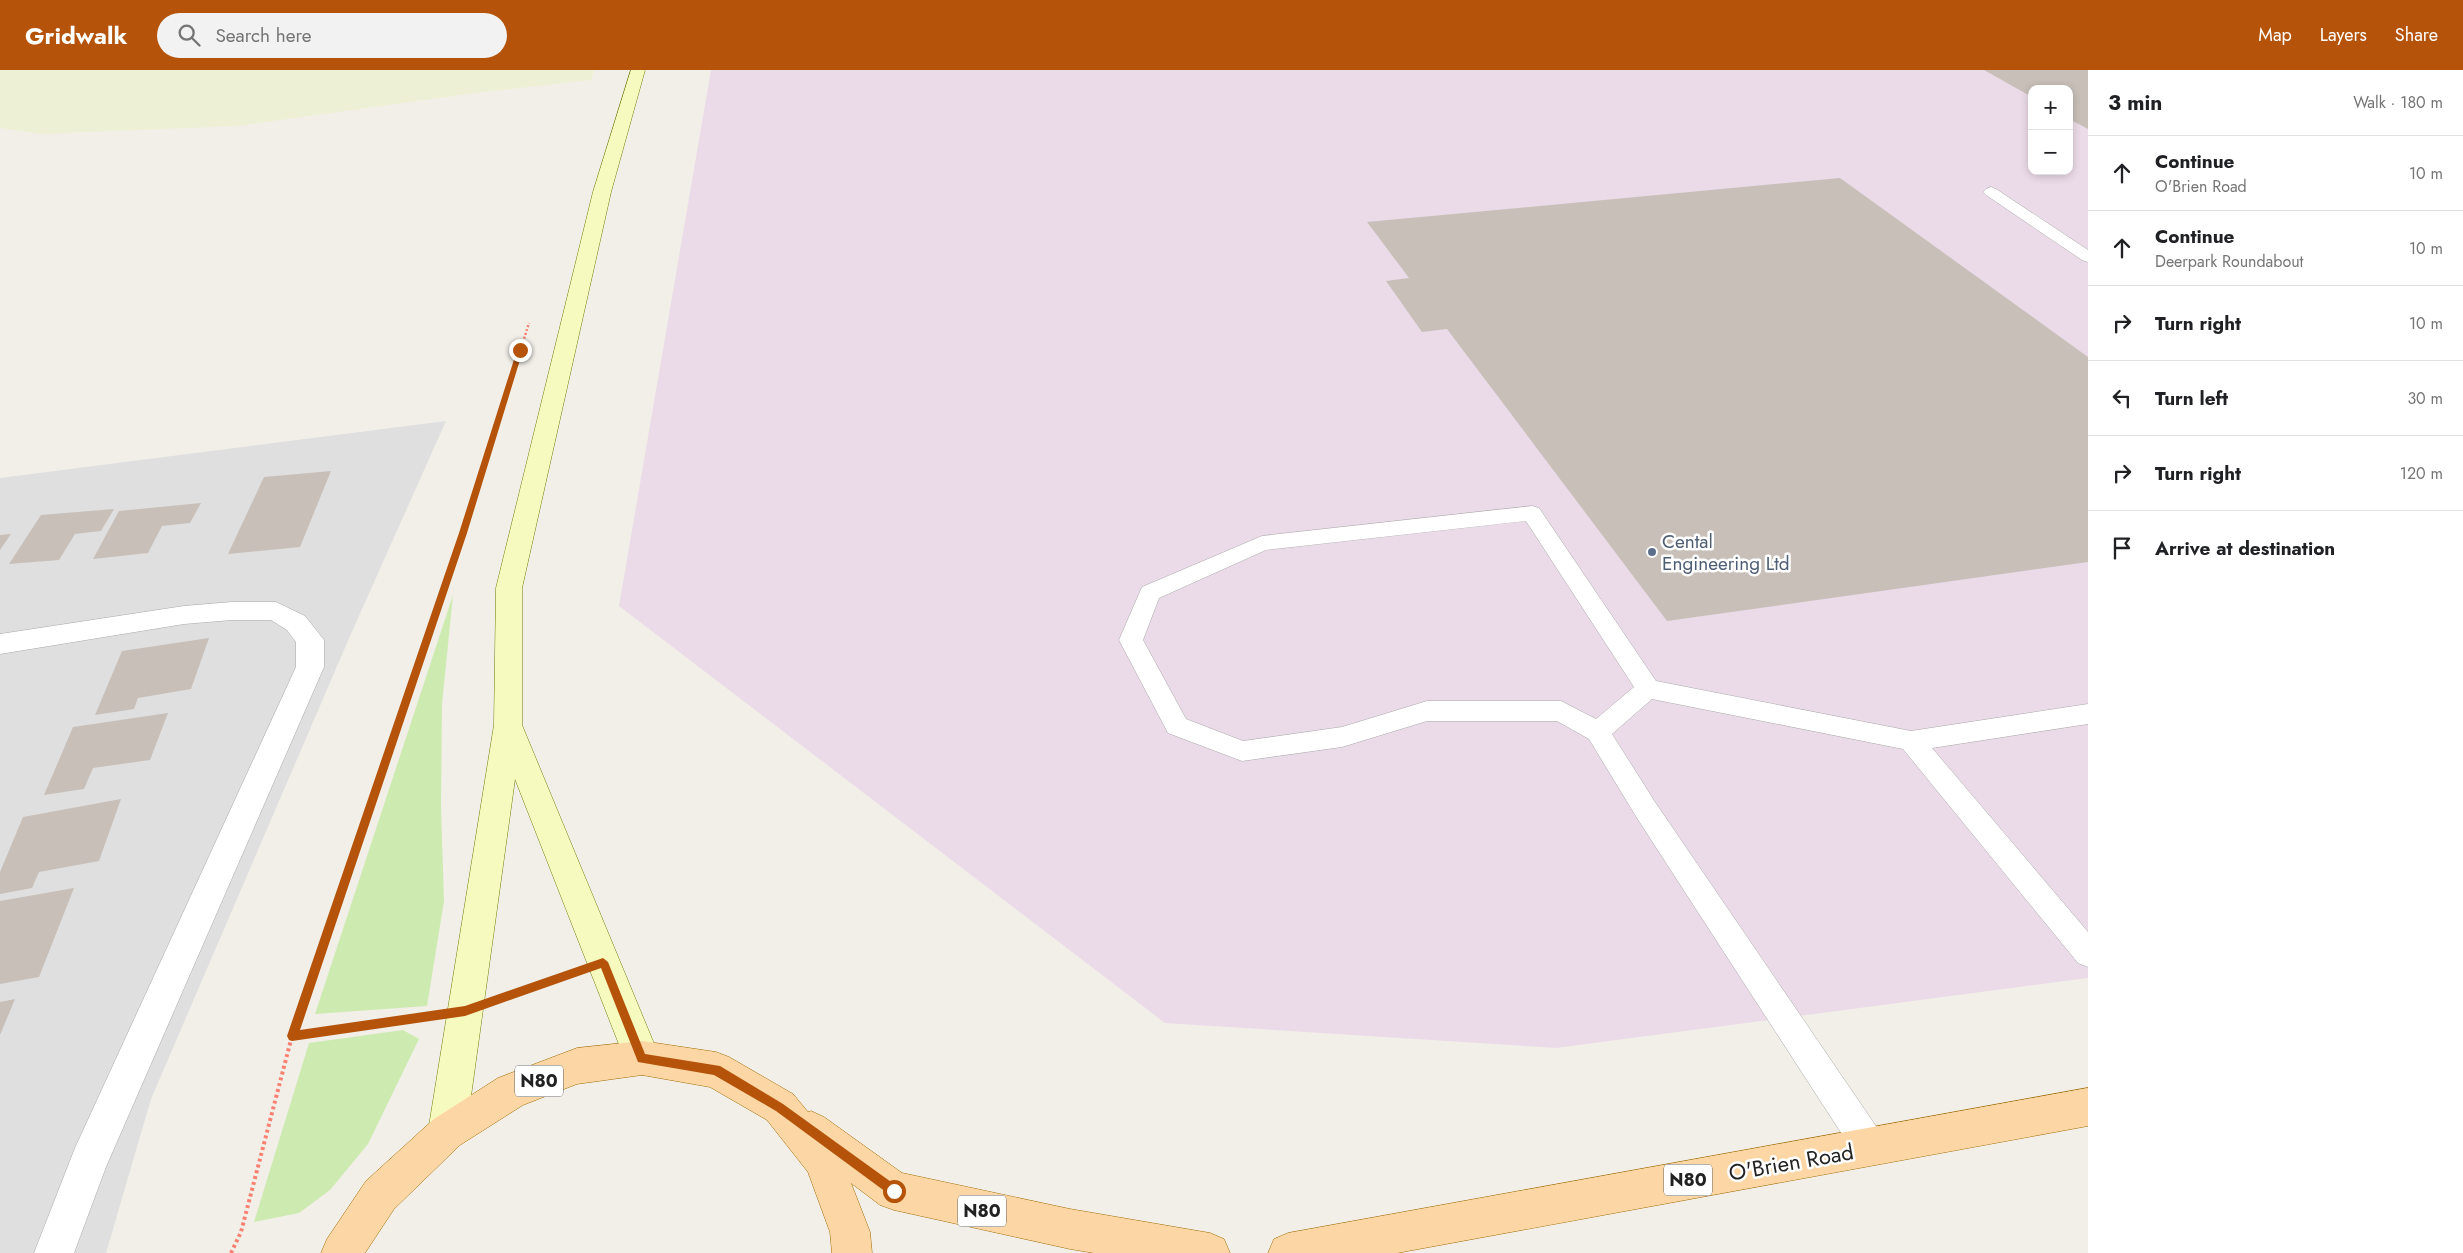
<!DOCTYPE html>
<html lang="en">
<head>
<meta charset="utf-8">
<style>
  :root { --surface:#fff; --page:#f2f2f2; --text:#202124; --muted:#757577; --line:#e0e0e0; --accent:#b45309 }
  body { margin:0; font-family:Jost,sans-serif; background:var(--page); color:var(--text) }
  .controls { position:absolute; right:15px; top:15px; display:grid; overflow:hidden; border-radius:10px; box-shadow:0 2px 8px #0003 }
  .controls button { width:45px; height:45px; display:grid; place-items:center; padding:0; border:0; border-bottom:1px solid var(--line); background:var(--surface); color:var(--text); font:25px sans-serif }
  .stop { position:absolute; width:15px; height:15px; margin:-11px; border:4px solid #b45309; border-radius:50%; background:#fff }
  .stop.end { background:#b45309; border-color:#fff; box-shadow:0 1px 5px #0008 }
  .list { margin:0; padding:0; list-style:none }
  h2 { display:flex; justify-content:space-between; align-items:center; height:65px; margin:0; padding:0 20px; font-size:21px }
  h2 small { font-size:16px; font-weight:400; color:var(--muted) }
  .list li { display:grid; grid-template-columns:32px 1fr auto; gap:15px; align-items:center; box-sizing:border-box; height:75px; padding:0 20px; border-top:1px solid var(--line) }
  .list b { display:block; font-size:19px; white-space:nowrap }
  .list p { margin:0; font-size:16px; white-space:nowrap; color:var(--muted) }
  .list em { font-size:16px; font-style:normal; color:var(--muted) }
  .icon { flex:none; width:28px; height:28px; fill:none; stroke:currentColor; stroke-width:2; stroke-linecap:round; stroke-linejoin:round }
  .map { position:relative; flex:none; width:2088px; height:1183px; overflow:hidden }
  header { display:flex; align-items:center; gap:30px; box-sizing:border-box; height:70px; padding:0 25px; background:var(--accent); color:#fff }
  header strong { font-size:24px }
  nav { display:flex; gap:28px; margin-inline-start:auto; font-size:18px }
  .search { width:350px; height:45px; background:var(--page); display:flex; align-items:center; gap:12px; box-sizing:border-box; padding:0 18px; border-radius:28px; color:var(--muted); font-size:19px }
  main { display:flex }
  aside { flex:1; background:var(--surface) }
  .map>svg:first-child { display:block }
  .residential { fill:#e0dfdf }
  .industrial { fill:#ebdbe8; fill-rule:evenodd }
  .farmland { fill:#eef0d5 }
  .grass { fill:#cdebb0 }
  .building { fill:#c7bfb8 }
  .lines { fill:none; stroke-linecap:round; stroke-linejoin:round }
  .service-casing { stroke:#a9a9a9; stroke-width:1 }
  .minor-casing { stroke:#a9a9a9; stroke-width:1 }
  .secondary-casing { stroke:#707d05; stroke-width:1 }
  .primary-casing { stroke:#a06b00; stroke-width:1 }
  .path-far2 { stroke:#fa8072; stroke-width:2.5; stroke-dasharray:2 2; stroke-linecap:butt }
  .path-far1 { stroke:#fa8072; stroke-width:3; stroke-dasharray:2.5 2.5; stroke-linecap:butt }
  .path { stroke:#fa8072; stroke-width:4; stroke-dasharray:3 3; stroke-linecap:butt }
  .service { fill:#fff; fill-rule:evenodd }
  .minor { fill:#fff; fill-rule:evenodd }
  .secondary { fill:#f7fabf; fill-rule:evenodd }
  .primary { fill:#fcd6a4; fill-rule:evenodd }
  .route { fill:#b45309 }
  .service-dot { fill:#5c6f8a; stroke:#fff; stroke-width:2 }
  .labels { text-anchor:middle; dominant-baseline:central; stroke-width:5; stroke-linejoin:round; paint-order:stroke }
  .shield { fill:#fff; stroke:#646464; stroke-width:1 }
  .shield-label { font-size:18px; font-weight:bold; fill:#222 }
  .service-label { font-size:19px; fill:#4e5e75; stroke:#fff; text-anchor:start }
  .near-street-label { font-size:22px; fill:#222; stroke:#fff }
</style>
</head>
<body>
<header>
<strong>Gridwalk</strong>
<div class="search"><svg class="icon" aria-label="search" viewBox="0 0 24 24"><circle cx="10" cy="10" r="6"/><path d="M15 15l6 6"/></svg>Search here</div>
<nav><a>Map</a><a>Layers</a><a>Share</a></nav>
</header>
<main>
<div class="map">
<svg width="2088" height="1183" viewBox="0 0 2088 1183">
  <rect width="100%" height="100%" fill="#f2efe9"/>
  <path class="residential" d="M446,351L350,566L151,1029L106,1183H0V408Z"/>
  <path class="industrial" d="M711,0H2088V908L1556,978L1165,953L619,536ZM2032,19H2069V101H2032Z"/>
  <path class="farmland" d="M0,0H594L591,10L475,23L238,56L40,64L0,58Z"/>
  <path class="grass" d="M453,525L442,634L441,737L444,831L427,936L315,944Z
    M403,960L419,969L368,1074L330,1120L299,1143L254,1152L309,973Z"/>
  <path class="building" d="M1984,0H2088V59L2069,49V19H2032V27Z
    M1840,108L2088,287V492L1667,551L1447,259L1422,262L1386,211L1409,208L1367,152Z
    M331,401L300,477L228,484L264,407Z
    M201,433L190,453L162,456L148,483L93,489L119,441Z
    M114,439L101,461L75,464L59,490L9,494L41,445Z
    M11,464L0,480V465Z
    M209,568L191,619L138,628L134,639L95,645L122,581Z
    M168,643L150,690L93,698L84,719L44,725L73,657Z
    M121,729L99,791L39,802L32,818L0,824V802L23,747Z
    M74,818L39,907L0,914V831Z
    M15,929L0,965V932Z"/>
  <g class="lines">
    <defs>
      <path id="service" d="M1991,117L1996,119L2088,180V192L2082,190L1986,125L1983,122L1986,119Z
        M1532,436L1539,438L1656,611L1911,661L2088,634V654L1932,678L2088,862V897L2078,893L1903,679L1652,629L1612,664L1655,732L1882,1065L1886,1077L1882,1089L1870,1093L1858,1089L1637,748L1589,669L1557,651H1427L1342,677L1242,691L1168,663L1119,570L1142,517L1262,466ZM1526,451L1634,617L1596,649L1561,631H1427L1342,657L1243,671L1186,649L1143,570L1159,528L1266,480Z"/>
      <path id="minor" d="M232,532H276L305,546L324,570V597L106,1097L74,1183H34L75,1078L296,597V572L287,560L271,550H232L184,554L0,584V564L184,536Z"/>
      <path id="secondary" d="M631,0H645L611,122L522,518V655L660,988L655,1000L642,1005L629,1000L515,709L466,1062L460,1075L447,1081L434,1075L428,1062L494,655L496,518L593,122Z"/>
      <path id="primary" d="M642,971L716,982L729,987L793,1024L808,1042L811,1041L824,1047L902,1103L1070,1139L1210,1163L1224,1169L1230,1183H1094L1070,1179L894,1140L880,1135L851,1113L870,1162L872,1183H832L830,1162L808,1102L767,1050L710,1017L642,1005L577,1014L523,1035L460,1075L394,1139L365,1183H321L327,1169L366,1111L434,1049L498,1008L511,1003L577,978Z
        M2088,1018V1056L1397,1183H1268L1274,1169L1288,1163Z"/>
    </defs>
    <use href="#service" class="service-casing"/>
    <use href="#minor" class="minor-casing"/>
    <use href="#secondary" class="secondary-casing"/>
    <use href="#primary" class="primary-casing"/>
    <path class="path-far2" d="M468,448L529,253"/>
    <path class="path-far1" d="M359,770L468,447"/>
    <path class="path" d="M515,923L561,907
      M292,966L359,769
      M231,1183L241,1162L292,966L417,948"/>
    <use href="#service" class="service"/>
    <use href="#minor" class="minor"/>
    <use href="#secondary" class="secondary"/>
    <use href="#primary" class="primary"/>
  </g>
  <path class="route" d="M520,278L523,280L467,463L300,960L465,936L603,888L608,892L645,984L720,996L783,1034L898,1117V1125H890L776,1041L714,1005L638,992L601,898L465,946L292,971L289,970L287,966L459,463L517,280Z"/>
  <circle class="service-dot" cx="1652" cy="482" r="5"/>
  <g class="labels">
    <g class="shield">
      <rect x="515" y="995.5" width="48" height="31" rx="4"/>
      <rect x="1664" y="1094.5" width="48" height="31" rx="4"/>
      <rect x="958" y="1125.5" width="48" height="31" rx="4"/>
    </g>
    <g class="shield-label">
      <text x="539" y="1011">N80</text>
      <text x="1688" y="1110">N80</text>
      <text x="982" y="1141">N80</text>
    </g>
    <g class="service-label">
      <text x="1662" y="471">Cental<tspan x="1662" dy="22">Engineering Ltd</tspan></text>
    </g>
    <g class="near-street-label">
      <text transform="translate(1791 1092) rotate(-10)">O'Brien Road</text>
    </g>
  </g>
</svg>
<div class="controls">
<button>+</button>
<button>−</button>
</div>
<div class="stop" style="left:894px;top:1121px"></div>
<div class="stop end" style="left:520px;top:280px"></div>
</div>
<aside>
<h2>3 min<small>Walk · 180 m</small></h2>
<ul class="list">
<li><svg class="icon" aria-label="ahead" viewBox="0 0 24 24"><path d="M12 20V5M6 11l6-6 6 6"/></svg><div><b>Continue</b><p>O'Brien Road</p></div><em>10 m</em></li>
<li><svg class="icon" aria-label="ahead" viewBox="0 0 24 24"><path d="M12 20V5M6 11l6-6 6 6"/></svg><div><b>Continue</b><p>Deerpark Roundabout</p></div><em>10 m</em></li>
<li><svg class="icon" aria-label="right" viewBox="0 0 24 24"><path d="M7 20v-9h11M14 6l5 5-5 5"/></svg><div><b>Turn right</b></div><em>10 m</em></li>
<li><svg class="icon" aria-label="left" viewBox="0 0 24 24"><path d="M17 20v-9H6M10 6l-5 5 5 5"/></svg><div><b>Turn left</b></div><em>30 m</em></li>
<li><svg class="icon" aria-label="right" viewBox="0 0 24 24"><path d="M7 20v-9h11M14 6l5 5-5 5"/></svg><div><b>Turn right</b></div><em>120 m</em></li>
<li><svg class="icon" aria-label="arrive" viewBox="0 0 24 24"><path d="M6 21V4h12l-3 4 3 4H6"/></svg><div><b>Arrive at destination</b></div></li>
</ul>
</aside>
</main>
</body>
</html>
